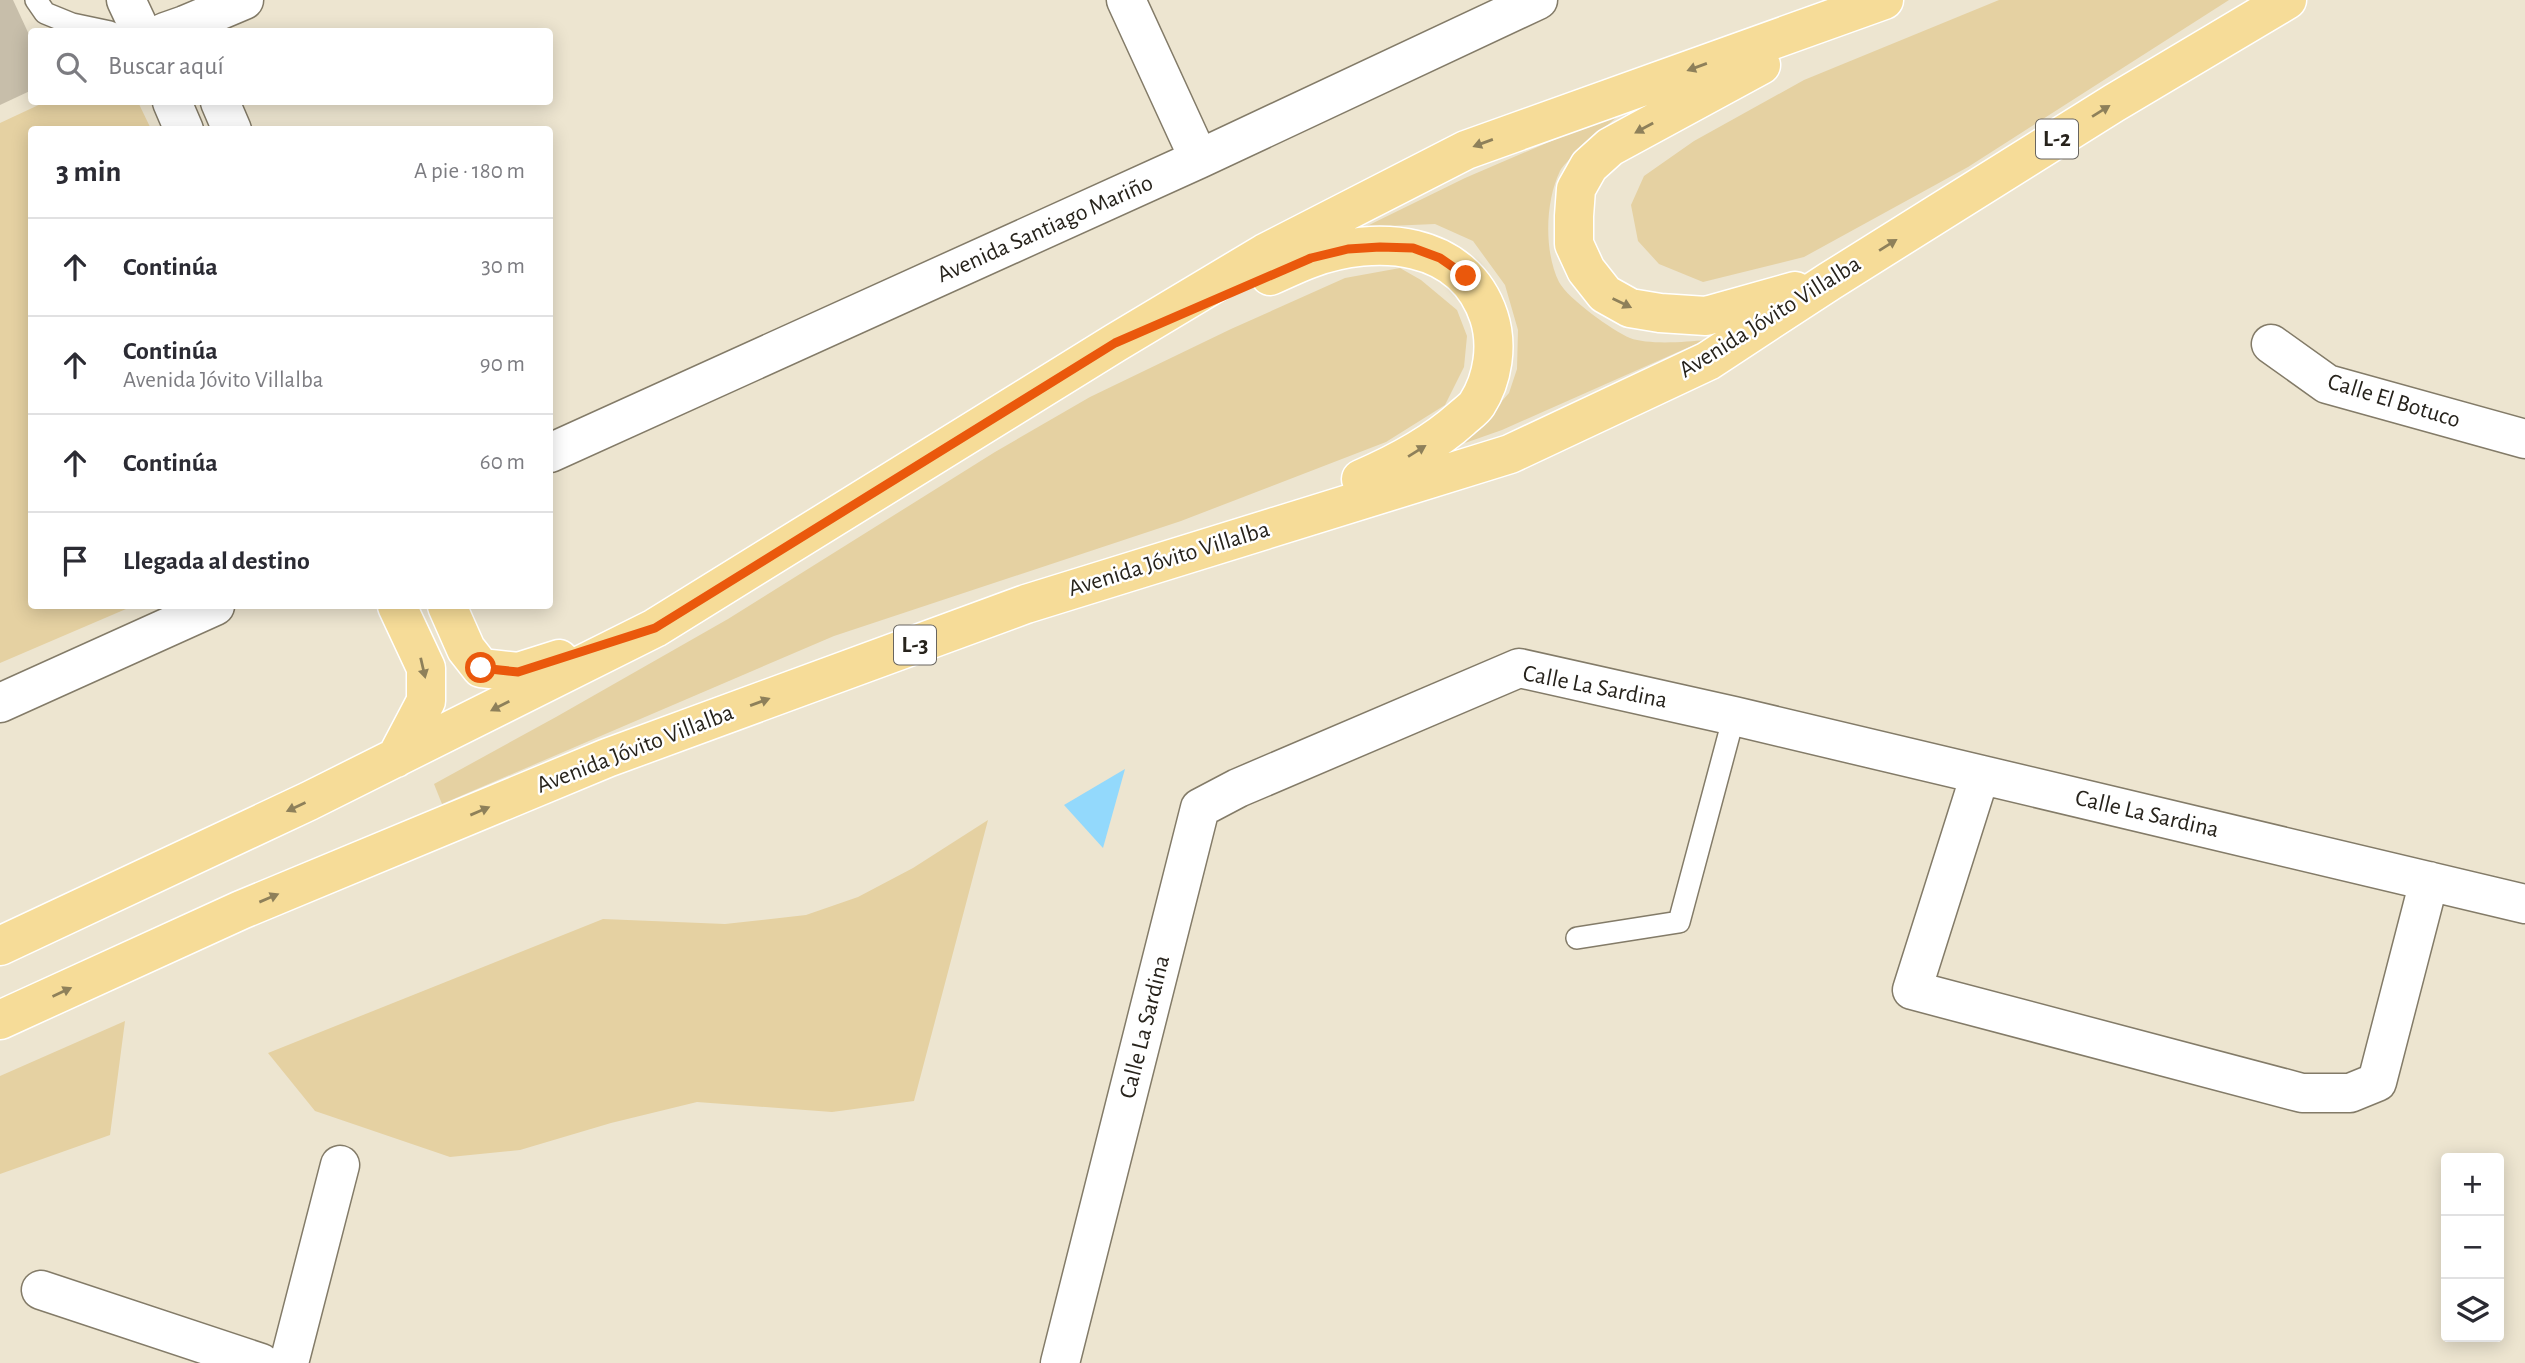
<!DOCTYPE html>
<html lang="es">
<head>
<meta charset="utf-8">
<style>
  :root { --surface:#fff; --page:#f7f7f7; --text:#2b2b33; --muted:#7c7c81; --line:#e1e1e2 }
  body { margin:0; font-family:"Alegreya Sans",sans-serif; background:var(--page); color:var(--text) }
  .controls { position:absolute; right:21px; bottom:21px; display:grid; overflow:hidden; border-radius:7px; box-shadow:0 4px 18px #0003 }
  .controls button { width:63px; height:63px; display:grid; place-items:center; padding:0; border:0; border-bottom:2px solid var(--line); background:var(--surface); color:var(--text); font:35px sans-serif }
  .stop { position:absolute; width:21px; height:21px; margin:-16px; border:5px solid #ea580c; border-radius:50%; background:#fff }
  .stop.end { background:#ea580c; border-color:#fff; box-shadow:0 2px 7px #0008 }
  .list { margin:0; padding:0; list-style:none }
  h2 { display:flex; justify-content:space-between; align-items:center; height:91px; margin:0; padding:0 28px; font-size:30px }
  h2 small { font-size:23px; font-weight:400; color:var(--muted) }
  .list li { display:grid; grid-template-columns:46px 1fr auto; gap:21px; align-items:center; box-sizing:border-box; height:98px; padding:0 28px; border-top:2px solid var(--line) }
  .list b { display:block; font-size:26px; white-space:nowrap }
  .list p { margin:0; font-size:23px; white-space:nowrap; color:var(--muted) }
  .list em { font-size:23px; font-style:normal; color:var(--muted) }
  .icon { flex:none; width:38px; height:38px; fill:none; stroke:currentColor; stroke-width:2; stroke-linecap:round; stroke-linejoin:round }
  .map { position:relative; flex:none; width:2525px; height:1363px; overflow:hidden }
  .search { position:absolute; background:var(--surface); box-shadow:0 4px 18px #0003; left:28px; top:28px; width:525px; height:77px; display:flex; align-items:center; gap:18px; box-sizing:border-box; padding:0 24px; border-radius:7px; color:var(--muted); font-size:26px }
  .panel { position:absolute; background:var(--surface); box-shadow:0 4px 18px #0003; left:28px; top:126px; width:525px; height:483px; border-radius:7px }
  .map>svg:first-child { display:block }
  .green { fill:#e5d1a2 }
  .water { fill:#93d9fc }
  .building { fill:#c7beaa }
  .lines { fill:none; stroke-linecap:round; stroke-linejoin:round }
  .service-casing { stroke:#837b68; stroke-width:24 }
  .minor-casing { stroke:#837b68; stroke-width:41 }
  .primary-casing { stroke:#fff; stroke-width:41 }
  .service { stroke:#fff; stroke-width:21 }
  .minor { stroke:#fff; stroke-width:38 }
  .primary { stroke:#f6dc98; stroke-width:38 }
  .oneway { fill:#8e805a }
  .route { stroke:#ea580c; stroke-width:9 }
  .labels { text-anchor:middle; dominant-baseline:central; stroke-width:5; stroke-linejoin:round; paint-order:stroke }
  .shield { fill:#fff; stroke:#686560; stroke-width:2 }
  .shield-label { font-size:23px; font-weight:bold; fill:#27231c }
  .street-label { font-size:24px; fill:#27231c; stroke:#fff }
</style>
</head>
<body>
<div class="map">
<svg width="2525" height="1363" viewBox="0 0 2525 1363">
  <rect width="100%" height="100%" fill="#ede5d0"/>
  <path class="green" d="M1999,0H2229L1968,167L1804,257L1703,282L1659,264L1638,241L1631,205L1644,176L1694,141L1804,80Z
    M45,102H138L151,129L32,130V606H133L0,663V123Z
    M1626,109C1613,121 1567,158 1560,171C1545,202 1544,252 1559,282C1568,299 1613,331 1630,338C1648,345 1686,342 1705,340L1502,430L1465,443L1509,393L1517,369L1518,330L1505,285L1473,241L1435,224L1365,227L1465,178Z
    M1400,268L1421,280L1457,310L1467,336L1464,367L1445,405L1386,442L1181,521L834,636L442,804L434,784L556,717L728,619L995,452L1090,397L1231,329L1345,278Z
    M988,820L914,1101L832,1112L697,1102L611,1123L520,1150L450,1157L315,1111L268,1053L603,919L725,924L806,915L858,897L913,868Z
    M125,1021L110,1135L0,1174V1076Z"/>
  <path class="water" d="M1125,769L1103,848L1064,805Z"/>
  <path class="building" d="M0,0H13L32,41V90L0,105Z"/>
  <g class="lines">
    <defs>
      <path id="service" d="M36,0L45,13L72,24L110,32
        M1577,938L1679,922L1734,716"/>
      <path id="minor" d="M126,0L141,32
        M1126,0L1199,159
        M165,32L185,25L244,0
        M172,102L184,130
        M220,102L232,130
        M2271,344L2327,384L2525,439
        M550,453L1199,159L1538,0
        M0,703L215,606
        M1980,775L1912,990L2302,1093H2350L2377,1082L2429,881
        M41,1290L261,1363
        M289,1363L340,1165
        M1060,1363L1200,808L1238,788L1519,668L1734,716L2525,904"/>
      <path id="primary" d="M1761,65L1610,147L1589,166L1576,189L1574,216V244L1586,270L1605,294L1630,308L1660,313L1706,316L1795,291
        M1270,276C1283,270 1296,264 1309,259C1376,234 1464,240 1489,317C1498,345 1493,379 1477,404C1473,410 1466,414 1461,419C1432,445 1398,463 1361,479
        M447,606L466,649L481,668L518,672L559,659
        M396,758L426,701V668L397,606
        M0,946L309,801L655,628L1115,343L1265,253L1466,150L1884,0
        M0,1020L241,910L607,758L1026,604L1510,454L1708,361L1830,281L2114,103L2287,0"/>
    </defs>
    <use href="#service" class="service-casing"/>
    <use href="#minor" class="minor-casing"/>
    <use href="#primary" class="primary-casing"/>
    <use href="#service" class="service"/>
    <use href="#minor" class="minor"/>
    <use href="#primary" class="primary"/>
  </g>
  <defs><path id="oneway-solid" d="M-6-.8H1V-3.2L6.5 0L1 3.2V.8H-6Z" transform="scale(1.75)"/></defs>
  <g class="oneway">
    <use href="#oneway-solid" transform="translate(1697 67) rotate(160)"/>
    <use href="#oneway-solid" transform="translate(2101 111) rotate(-32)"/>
    <use href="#oneway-solid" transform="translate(1644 128) rotate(151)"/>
    <use href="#oneway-solid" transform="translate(1483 143) rotate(160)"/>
    <use href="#oneway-solid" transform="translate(1888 245) rotate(-32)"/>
    <use href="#oneway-solid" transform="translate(1622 303) rotate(26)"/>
    <use href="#oneway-solid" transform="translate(1417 451) rotate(-32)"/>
    <use href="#oneway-solid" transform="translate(423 668) rotate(77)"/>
    <use href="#oneway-solid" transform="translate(760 702) rotate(-20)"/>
    <use href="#oneway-solid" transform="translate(500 706) rotate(153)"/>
    <use href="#oneway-solid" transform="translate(296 807) rotate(155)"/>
    <use href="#oneway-solid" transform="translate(480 811) rotate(-23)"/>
    <use href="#oneway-solid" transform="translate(269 898) rotate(-23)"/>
    <use href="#oneway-solid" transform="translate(62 992) rotate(-25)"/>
  </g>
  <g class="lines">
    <path class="route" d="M481,668L518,672L655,628L1115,343L1311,258L1348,249L1380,247L1413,248L1440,258L1466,276"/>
  </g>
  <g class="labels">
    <g class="shield">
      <rect x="2036" y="119.5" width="42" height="39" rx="5"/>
      <rect x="894" y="625.5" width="42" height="39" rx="5"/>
    </g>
    <g class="shield-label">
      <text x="2057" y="139">L-2</text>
      <text x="915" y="645">L-3</text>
    </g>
    <g class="street-label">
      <text transform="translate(1045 229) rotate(-24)">Avenida Santiago Mariño</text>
      <text transform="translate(1770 317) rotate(-32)">Avenida Jóvito Villalba</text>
      <text transform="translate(2394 401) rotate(17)">Calle El Botuco</text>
      <text transform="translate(1169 559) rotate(-17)">Avenida Jóvito Villalba</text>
      <text transform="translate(1595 687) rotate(11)">Calle La Sardina</text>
      <text transform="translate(635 749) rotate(-21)">Avenida Jóvito Villalba</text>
      <text transform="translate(2147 814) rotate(13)">Calle La Sardina</text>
      <text transform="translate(1145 1027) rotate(-76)">Calle La Sardina</text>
    </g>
  </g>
</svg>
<div class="controls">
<button>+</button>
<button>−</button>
<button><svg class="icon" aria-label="layers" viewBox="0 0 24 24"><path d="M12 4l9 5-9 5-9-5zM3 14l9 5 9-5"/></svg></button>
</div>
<div class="stop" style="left:481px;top:668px"></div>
<div class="stop end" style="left:1466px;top:276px"></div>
<div class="search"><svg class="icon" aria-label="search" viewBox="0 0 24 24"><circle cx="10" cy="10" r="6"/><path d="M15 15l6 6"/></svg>Buscar aquí</div>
<section class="panel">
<h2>3 min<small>A pie · 180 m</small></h2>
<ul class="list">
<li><svg class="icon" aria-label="ahead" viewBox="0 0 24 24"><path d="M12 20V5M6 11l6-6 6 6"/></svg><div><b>Continúa</b></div><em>30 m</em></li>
<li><svg class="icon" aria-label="ahead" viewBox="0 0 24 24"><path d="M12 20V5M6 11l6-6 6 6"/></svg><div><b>Continúa</b><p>Avenida Jóvito Villalba</p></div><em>90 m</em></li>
<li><svg class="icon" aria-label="ahead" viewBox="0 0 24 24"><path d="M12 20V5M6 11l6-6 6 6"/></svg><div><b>Continúa</b></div><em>60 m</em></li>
<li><svg class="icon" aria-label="arrive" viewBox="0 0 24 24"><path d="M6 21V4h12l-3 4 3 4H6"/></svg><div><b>Llegada al destino</b></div></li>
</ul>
</section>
</div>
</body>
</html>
